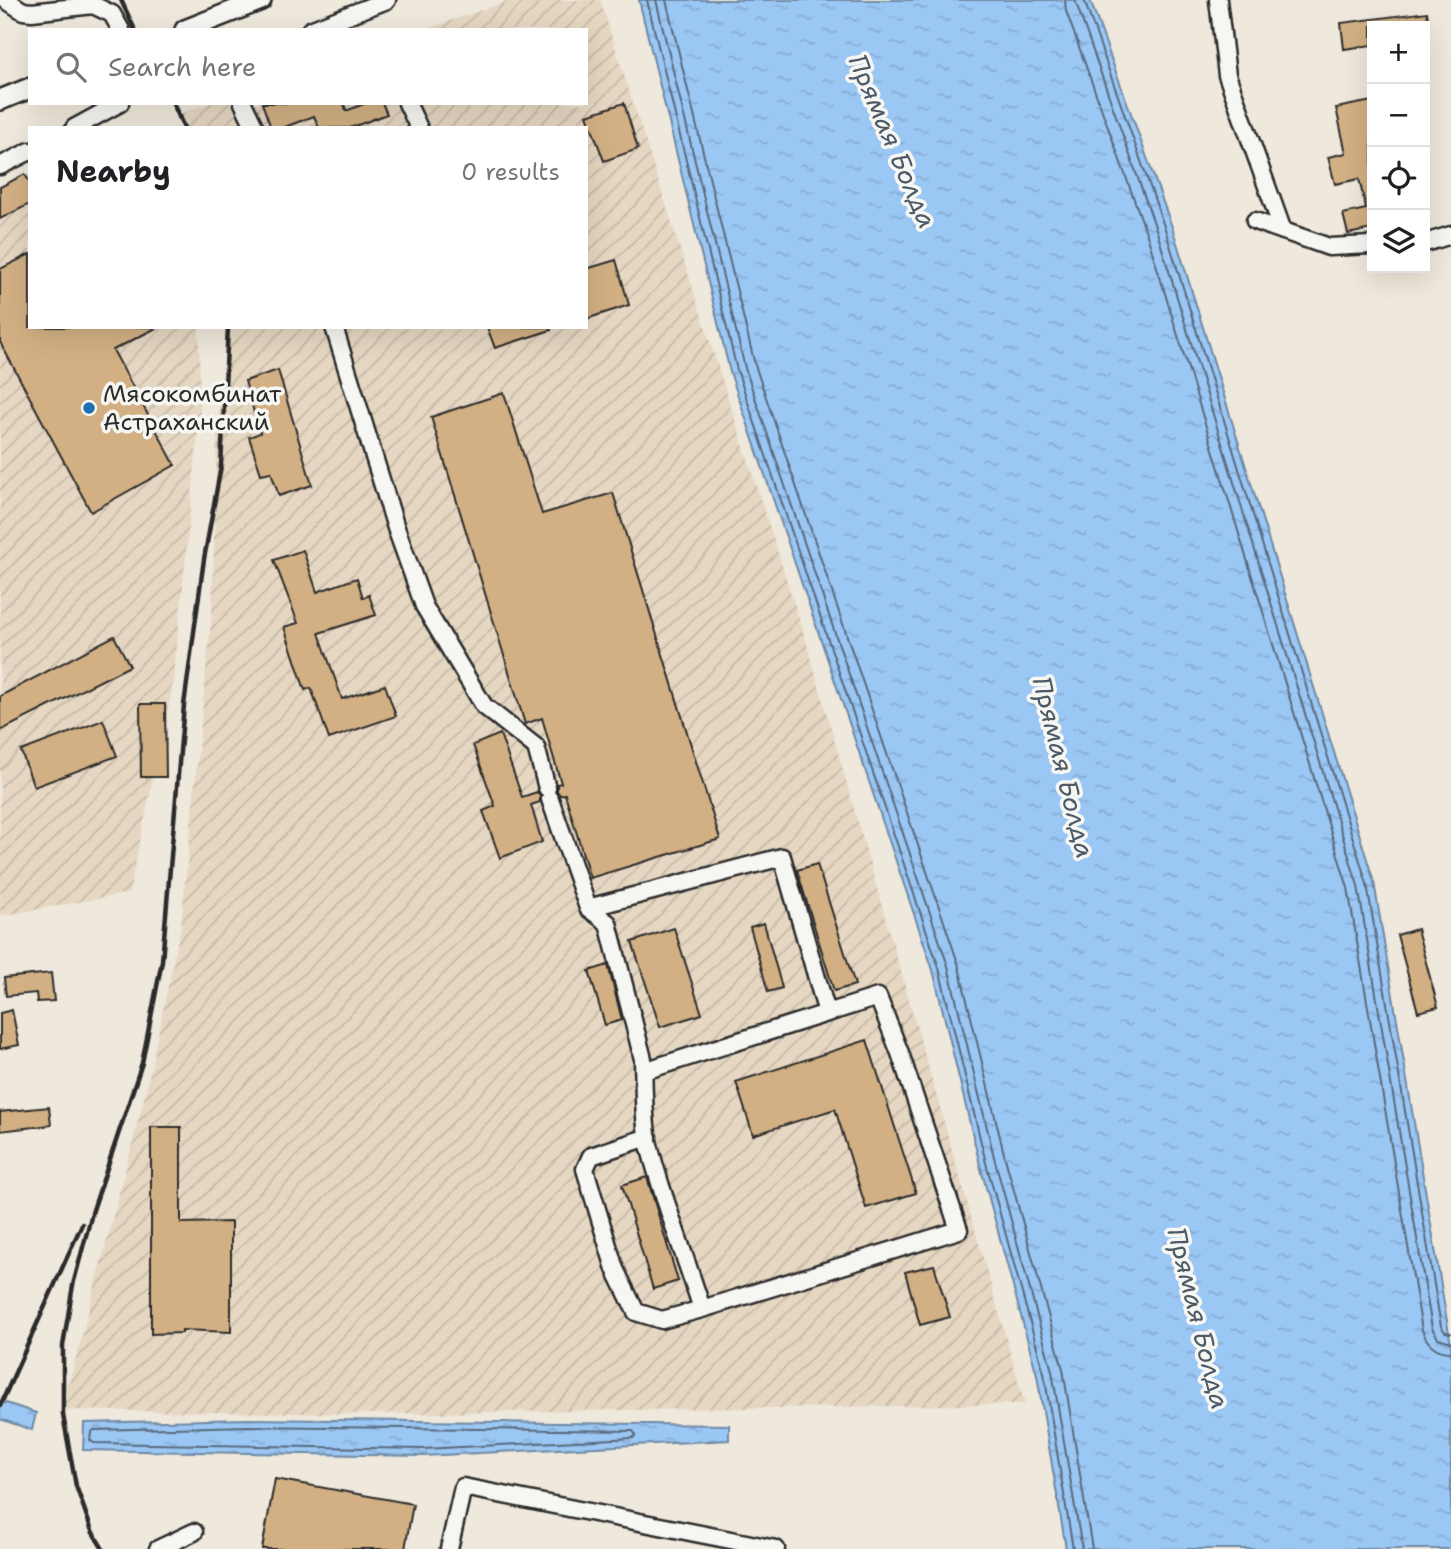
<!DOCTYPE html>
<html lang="en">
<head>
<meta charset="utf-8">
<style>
  :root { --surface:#fff; --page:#f6f6f6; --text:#202124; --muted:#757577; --line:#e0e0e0 }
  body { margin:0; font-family:"Shantell Sans",sans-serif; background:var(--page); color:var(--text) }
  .controls { position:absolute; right:21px; top:21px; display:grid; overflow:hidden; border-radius:0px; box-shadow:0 7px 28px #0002 }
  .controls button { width:63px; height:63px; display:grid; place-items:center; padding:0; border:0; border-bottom:2px solid var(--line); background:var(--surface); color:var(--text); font:35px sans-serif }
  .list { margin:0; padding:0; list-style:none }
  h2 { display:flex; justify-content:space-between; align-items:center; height:91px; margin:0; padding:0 28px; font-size:30px }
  h2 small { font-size:23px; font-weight:400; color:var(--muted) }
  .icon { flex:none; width:38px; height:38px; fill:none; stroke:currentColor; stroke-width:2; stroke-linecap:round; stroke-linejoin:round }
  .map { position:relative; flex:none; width:1451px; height:1549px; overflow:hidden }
  .search { position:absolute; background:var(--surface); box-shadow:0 7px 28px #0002; left:28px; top:28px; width:560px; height:77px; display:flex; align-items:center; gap:18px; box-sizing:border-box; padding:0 24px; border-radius:0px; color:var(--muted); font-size:26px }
  .panel { position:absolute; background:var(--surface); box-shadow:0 7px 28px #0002; left:28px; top:126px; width:560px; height:203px; border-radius:0px }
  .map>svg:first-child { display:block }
  .industrial { fill:url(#industrial-furrows) }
  .water { fill:url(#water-ripples); stroke:#6e89a4; stroke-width:2 }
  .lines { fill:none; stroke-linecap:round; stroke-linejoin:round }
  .shore { stroke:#58697c; stroke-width:2 }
  .building { fill:#d2b084; stroke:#2b2b2b; stroke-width:2 }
  .minor-casing { stroke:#2b2b2b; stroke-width:21 }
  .major-casing { stroke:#2b2b2b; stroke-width:24 }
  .minor { stroke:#f6f6f2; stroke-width:16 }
  .major { stroke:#f6f6f2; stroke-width:19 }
  .rail { stroke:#2b2b2b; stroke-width:4.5 }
  .poi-dot { fill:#1f6fb2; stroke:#f6f6f2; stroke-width:2.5 }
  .labels { text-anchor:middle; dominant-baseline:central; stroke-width:7; stroke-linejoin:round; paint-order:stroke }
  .poi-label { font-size:24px; fill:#2b2b2b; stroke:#f6f6f2; text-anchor:start }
  .water-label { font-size:26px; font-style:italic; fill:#4d5a68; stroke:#f6f6f2 }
</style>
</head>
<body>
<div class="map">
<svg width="1451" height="1549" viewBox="0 0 1451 1549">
  <defs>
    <pattern id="industrial-furrows" width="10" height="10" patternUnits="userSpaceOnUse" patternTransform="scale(1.75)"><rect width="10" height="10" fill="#e6d7c2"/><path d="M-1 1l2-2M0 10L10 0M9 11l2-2" fill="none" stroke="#c5b9a7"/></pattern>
    <pattern id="water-ripples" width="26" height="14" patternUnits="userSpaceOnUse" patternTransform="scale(1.75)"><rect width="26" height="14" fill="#9bc7f5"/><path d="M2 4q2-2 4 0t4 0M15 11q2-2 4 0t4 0" fill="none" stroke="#86abd2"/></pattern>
  </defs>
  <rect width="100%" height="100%" fill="#efe8dc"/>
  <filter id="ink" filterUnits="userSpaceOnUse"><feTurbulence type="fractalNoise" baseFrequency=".0143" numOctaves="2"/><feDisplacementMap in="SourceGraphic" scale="14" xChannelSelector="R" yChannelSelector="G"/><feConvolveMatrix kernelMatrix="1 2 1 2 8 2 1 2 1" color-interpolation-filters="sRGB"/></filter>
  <g filter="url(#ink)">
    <path class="industrial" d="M511,0H600L804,634L1025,1404L369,1414L60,1410L74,1366L147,1087L181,925L212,611L217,437L227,327H586V128H181L176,115L210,103H586V30H424Z
      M30,174V327H199L200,415L173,684L129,893L0,916V190Z"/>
    <path class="water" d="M639,0H1090L1172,227L1374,882L1451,1345V1549H1066L1037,1375L980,1165L933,970L730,372Z
      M0,1401L36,1413L32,1430L0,1419Z
      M248,1419L729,1425V1440L423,1456L83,1450L84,1423Z"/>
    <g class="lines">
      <path class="shore" d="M647,0L737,370L939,968L986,1163L1044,1373L1073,1549
        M656,0L745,368L948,966L995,1161L1052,1371L1082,1549
        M666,0L755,365L958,963L1005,1158L1063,1369L1092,1549
        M1065,0L1066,11L1147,235L1348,888L1422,1330C1427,1344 1436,1352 1451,1352
        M1075,0L1157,232L1358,886L1432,1328L1438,1338L1451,1342
        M1084,0L1165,229L1367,884L1441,1326L1445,1332L1451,1333
        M248,1426L633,1431L636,1435L633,1438L423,1449L94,1443L90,1440L91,1433L94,1430Z"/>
    </g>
    <path class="building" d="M1427,12L1429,26H1372V24V45L1344,49L1341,23Z
      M1372,101V229L1348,234L1343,214L1366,209L1359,179L1335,184L1328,157L1346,153L1336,108Z
      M262,103H344L346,111L366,103H382L387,114L350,128H319L314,116L282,128H271Z
      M624,103L638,149L604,161L587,115Z
      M25,174L30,183V204L0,219V187Z
      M30,254V327H158L113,350L175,465L91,512L0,342V269Z
      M616,260L629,305L586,319V269Z
      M487,327H550L551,330L495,348Z
      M278,370L312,485L279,496L271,472L261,474L249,437L260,433L245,381Z
      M504,393L542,514L613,493L720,839L590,878L565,794L560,795L557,791V784L561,783L542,718L525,724L431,417Z
      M303,550L317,592L357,578L363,598L369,595L376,615L319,633L342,699L385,685L396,716L329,739L311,688L305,690L284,627L298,623L274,560Z
      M114,636L130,666L0,731V696Z
      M140,704H165L166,777H141Z
      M103,720L117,756L34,787L21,751Z
      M500,734L522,797L537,792L540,796V802L531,805L542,842L500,858L483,811L495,806L473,745Z
      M817,864L855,985L834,991L797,870Z
      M764,923L782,988L768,992L750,927Z
      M674,928L702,1014L660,1027L632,942Z
      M1417,929L1438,1007L1418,1012L1397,935Z
      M608,965L622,1020L605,1025L589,971Z
      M51,973L54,1001L37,1002L36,993L6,996L4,978Z
      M12,1010L19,1045L0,1049V1013Z
      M867,1040L916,1193L866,1208L835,1109L753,1135L736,1082Z
      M49,1107L51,1125L0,1131V1112Z
      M151,1127H181V1223L231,1222V1332L182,1330V1333L151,1334Z
      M647,1177L678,1281L653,1289L622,1185Z
      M934,1265L950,1317L920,1325L905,1272Z
      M275,1479L413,1504L405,1549H262Z"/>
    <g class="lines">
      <defs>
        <path id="minor" d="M6,0L23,11L32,12L93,5L112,14L121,30
          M1218,0L1227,75L1283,231
          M310,30L387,0
          M243,103L255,128
          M407,103L419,128
          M74,128L120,103
          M0,166L30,151
          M1255,221L1329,247L1372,245
          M1425,243L1451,235
          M334,327L396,528L424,606L484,706L536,747L547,788
          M550,799L588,908L608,923L643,1059C644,1087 643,1118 649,1145C663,1200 685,1255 702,1309L959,1230L900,1053L878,997L644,1071
          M588,908L782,857L827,1013
          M648,1137L591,1156L585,1169L615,1269L636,1312L662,1320L702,1309
          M158,1549L194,1532
          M449,1549L463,1487L776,1549"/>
        <path id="major" d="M185,30L261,0
          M0,100L30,88"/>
      </defs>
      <use href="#minor" class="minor-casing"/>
      <use href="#major" class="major-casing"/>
      <use href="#minor" class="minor"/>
      <use href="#major" class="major"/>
      <path class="rail" d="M121,0L135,30
        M173,103L184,128
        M0,1406L82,1224
        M103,1549L92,1531L76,1486L63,1415V1346L73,1285L92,1213L142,1063L162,961L184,705L204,559L221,466L228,327"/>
    </g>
  </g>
  <circle class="poi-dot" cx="89" cy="408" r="7"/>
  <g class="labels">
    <g class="poi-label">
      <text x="103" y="394">Мясокомбинат<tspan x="103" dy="28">Астраханский</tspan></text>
    </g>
    <g class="water-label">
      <text transform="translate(893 141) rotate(67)">Прямая Болда</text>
      <text transform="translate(1064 767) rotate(76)">Прямая Болда</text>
      <text transform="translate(1199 1318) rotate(76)">Прямая Болда</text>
    </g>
  </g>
</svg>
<div class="controls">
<button>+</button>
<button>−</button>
<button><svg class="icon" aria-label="locate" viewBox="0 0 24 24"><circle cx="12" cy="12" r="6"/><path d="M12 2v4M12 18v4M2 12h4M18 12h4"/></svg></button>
<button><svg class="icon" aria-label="layers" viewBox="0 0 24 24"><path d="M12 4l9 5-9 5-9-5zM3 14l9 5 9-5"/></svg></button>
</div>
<div class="search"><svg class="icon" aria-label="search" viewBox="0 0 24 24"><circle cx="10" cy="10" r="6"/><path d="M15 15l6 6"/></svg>Search here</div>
<section class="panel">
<h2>Nearby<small>0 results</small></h2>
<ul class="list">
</ul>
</section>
</div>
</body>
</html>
